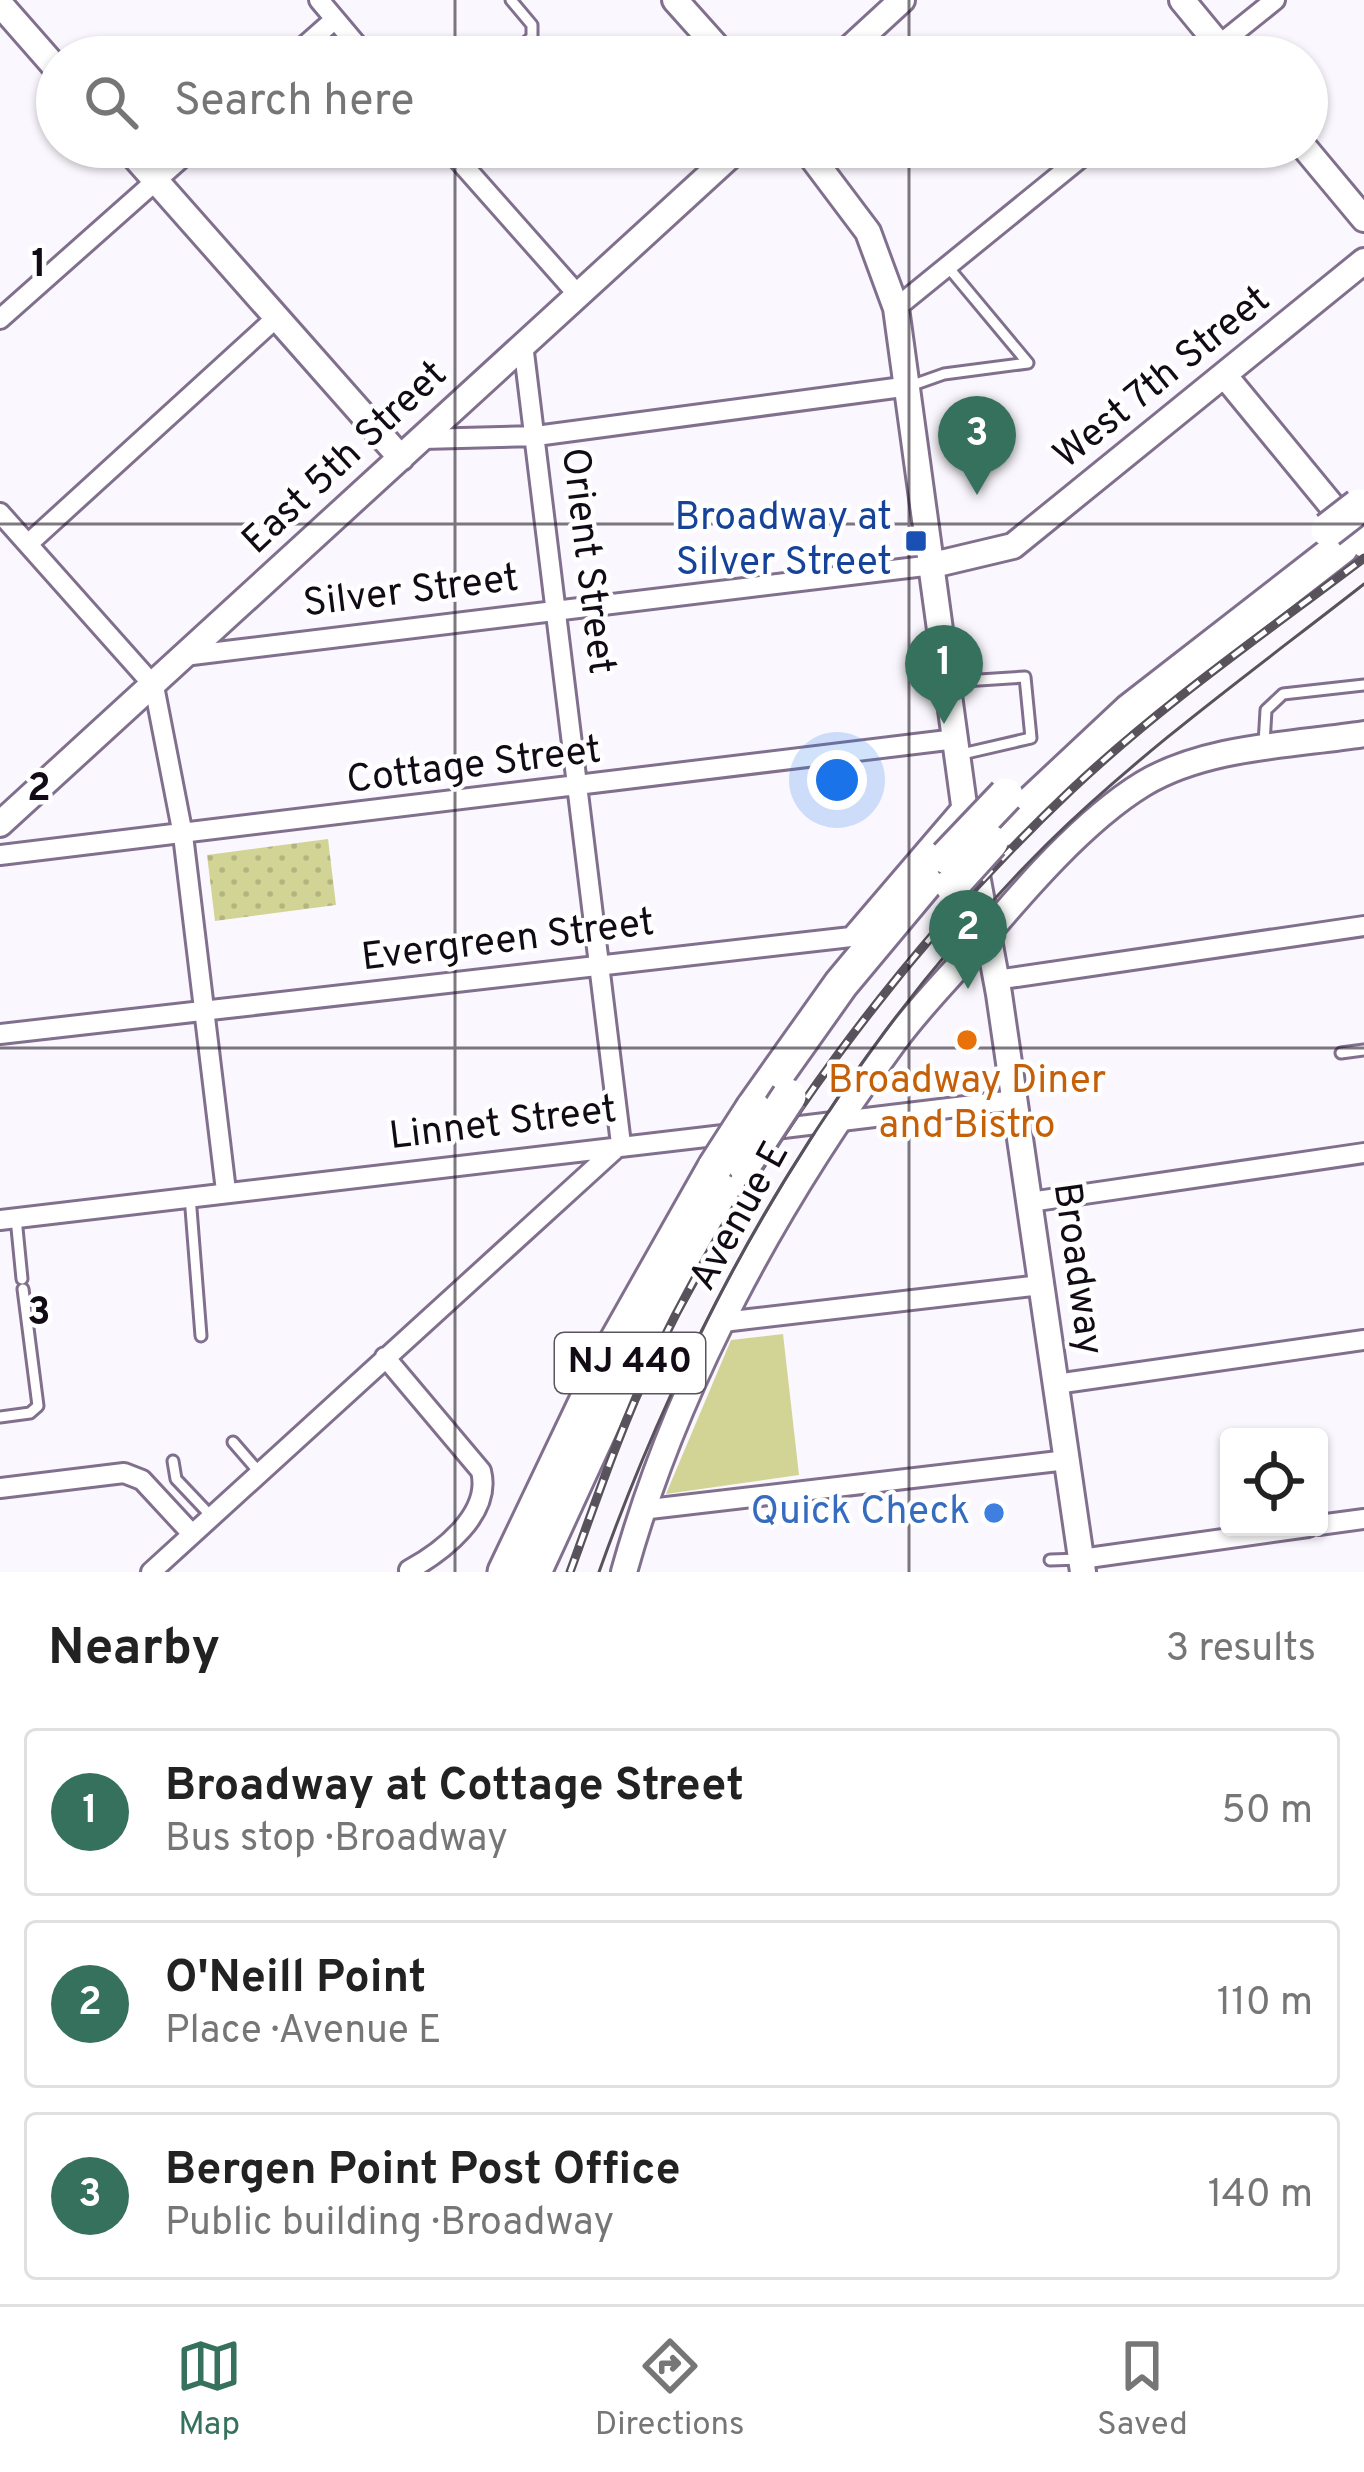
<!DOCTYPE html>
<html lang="en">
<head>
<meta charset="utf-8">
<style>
  :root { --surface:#fff; --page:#f2f2f2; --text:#222; --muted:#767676; --line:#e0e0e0; --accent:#35715c }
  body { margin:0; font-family:Overpass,sans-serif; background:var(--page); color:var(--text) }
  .controls { position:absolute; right:36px; bottom:36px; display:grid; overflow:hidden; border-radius:12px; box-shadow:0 3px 9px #0004 }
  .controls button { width:108px; height:108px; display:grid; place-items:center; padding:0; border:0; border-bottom:3px solid var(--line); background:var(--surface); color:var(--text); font:60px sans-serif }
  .you { position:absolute; left:837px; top:780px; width:42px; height:42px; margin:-30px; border:9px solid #fff; border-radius:50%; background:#1a73e8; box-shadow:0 0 0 18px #1a73e833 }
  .badge { display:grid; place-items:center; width:78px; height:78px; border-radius:50%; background:var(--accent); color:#fff; font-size:39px; font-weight:700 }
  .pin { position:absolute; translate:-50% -99px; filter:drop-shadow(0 3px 6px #0008) }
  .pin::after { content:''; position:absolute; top:63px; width:42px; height:36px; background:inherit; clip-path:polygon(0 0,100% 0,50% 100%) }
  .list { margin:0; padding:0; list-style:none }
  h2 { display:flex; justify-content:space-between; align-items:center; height:156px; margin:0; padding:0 48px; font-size:51px }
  h2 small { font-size:39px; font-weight:400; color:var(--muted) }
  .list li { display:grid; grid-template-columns:78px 1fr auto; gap:36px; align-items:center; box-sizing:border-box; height:168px; margin:0 24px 24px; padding:0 24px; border:3px solid var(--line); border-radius:12px }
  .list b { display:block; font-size:45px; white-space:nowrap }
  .list p { margin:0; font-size:39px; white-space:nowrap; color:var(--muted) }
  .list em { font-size:39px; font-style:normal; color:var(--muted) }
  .icon { flex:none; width:66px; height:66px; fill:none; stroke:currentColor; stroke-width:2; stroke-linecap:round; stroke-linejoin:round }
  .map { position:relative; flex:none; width:1364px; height:1572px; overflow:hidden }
  .search { position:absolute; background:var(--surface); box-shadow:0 3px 9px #0004; left:36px; right:36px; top:36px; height:132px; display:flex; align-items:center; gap:30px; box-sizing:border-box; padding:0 42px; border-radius:66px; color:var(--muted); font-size:45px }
  .sheet { height:732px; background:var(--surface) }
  nav { display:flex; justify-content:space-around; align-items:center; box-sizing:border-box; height:168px; border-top:3px solid var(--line); background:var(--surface); font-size:33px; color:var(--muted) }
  nav a { display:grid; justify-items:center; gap:6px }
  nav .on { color:var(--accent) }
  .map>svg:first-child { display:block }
  .grass { fill:url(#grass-dots) }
  .pitch { fill:#d1d494 }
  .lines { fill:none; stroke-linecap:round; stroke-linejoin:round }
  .lane-casing { stroke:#81708d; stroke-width:15 }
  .street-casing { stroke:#81708d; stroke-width:24 }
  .secondary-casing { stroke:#81708d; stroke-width:30 }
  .highway-casing { stroke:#81708d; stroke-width:39 }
  .lane { stroke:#fff; stroke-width:9 }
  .street { stroke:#fff; stroke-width:18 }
  .secondary { stroke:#fff; stroke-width:24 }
  .highway { stroke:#fff; stroke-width:33 }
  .tram { stroke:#58525c; stroke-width:3 }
  .rail-casing { stroke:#58525c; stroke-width:9 }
  .rail { stroke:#fff; stroke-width:4.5; stroke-dasharray:14; stroke-linecap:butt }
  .highway-bridge-casing { stroke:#81708d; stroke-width:39; stroke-linecap:butt }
  .highway-bridge { stroke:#fff; stroke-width:33 }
  .grid { fill:none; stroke:#120b16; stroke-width:3; stroke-opacity:0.55 }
  .transit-dot { fill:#1a4fb4; stroke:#fff; stroke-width:4.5 }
  .food-dot { fill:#e8710a; stroke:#fff; stroke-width:4.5 }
  .shop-dot { fill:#3f7fe0; stroke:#fff; stroke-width:4.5 }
  .labels { text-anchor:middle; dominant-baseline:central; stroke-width:9; stroke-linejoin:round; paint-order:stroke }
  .shield { fill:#fff; stroke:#59545c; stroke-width:3 }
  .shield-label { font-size:36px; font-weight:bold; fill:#120b16 }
  .street-label { font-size:39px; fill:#120b16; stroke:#fff }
  .transit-label { font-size:39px; fill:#164399; stroke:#fff; text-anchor:end }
  .food-label { font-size:39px; fill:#c56008; stroke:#fff }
  .shop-label { font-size:39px; fill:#366cbe; stroke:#fff; text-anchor:end }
  .grid-label { font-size:39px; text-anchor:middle; font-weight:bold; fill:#120b16; stroke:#fff; stroke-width:9; stroke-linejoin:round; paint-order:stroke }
</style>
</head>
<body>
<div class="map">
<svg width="1364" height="1572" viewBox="0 0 1364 1572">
  <defs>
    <pattern id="grass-dots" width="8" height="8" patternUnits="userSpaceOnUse" patternTransform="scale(3)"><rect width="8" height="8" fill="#d1d494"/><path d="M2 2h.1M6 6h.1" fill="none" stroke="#b2b57f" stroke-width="1.8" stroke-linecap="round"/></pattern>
  </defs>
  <rect width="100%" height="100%" fill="#fbf7fe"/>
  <path class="grass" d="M328,839L336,905L215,921L207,855Z"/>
  <path class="pitch" d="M783,1334L799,1475L666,1494L731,1340Z"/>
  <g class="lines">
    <defs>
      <path id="lane" d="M509,57L532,37V25L511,0
        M910,386L944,374L1028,363L948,267
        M948,682L1025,677L1031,738L962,754
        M1264,744L1266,710L1283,694L1364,685
        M1341,1053L1364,1050
        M190,1196L201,1336
        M16,1218L22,1279
        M0,1417L30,1413L38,1406L23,1289
        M233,1442L259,1472
        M173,1461L176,1479L211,1516
        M1050,1560L1081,1559"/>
      <path id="street" d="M319,0L367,57
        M292,57L334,20
        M1204,57L1275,0
        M447,147L579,296
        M896,308L1094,147
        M0,319L194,147
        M422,439L536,436L910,386
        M0,513L154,686L183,835L226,1191
        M28,544L276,318
        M184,656L933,565
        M0,855L956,739
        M996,980L1364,926
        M0,1034L851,937L964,805
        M767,1130L1015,1100
        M1030,1202L1364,1153
        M0,1220L740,1133
        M723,1322L1041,1285
        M385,1357L481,1471C492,1514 442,1552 409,1570
        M1056,1384L1364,1340
        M0,1488L124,1473L142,1480L192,1534
        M641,1510L1067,1460
        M1319,1525L1364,1519
        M1081,1559L1308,1527
        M151,1572L621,1144L523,344"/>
      <path id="secondary" d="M675,0L726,57
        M1182,0L1229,57
        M0,4L57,69
        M840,57L902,0
        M126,147L401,458
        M804,147L868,232L896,308L964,805L999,994L1083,1572
        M1304,147L1364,219
        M1225,376L1364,545
        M933,565L1013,546L1364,261
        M0,824L740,147
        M624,1572C676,1384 776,1203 891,1046C917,1009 950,977 980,942C1024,890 1084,820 1143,784C1206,746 1293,745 1364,734"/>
      <path id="highway" d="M1004,829L1130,711L1341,547
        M753,1108L841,984L947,857
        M505,1572L607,1358L715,1167
        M534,1572L631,1361L744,1164"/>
    </defs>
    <use href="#lane" class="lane-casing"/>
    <use href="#street" class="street-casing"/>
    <use href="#secondary" class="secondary-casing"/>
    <use href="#highway" class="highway-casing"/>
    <use href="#lane" class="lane"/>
    <use href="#street" class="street"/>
    <use href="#secondary" class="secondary"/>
    <use href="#highway" class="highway"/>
    <path class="tram" d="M599,1572C695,1303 845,1045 1048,843C1145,748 1258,667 1364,584"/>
    <defs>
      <path id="rail" d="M570,1572C596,1501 620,1429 653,1360C755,1149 902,950 1071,790C1162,704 1265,633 1364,558"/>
    </defs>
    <use href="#rail" class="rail-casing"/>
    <use href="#rail" class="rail"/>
    <defs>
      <path id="highway-bridge" d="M1328,530L1359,506
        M947,857L1006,795
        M952,885L991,842
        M744,1164L789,1096
        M715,1167L753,1108"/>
    </defs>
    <use href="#highway-bridge" class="highway-bridge-casing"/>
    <use href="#highway-bridge" class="highway-bridge"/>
  </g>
  <path class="grid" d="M455,0V57M909,0V57M455,147V1572M909,147V1572M0,524H1364M0,1048H1364"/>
  <rect class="transit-dot" x="904" y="529" width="24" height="24" rx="6"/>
  <circle class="food-dot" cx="967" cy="1040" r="12"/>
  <circle class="shop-dot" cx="994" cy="1513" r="12"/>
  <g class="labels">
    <rect class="shield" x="555" y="1333" width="150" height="60" rx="9"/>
    <g class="shield-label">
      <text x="630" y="1363">NJ 440</text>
    </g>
    <g class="street-label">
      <text transform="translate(1163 379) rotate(-39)">West 7th Street</text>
      <text transform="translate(346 459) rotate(-43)">East 5th Street</text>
      <text transform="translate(586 561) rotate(83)">Orient Street</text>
      <text transform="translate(411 593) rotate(-7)">Silver Street</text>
      <text transform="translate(474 767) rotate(-7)">Cottage Street</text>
      <text transform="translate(508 942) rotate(-7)">Evergreen Street</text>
      <text transform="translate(503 1125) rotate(-7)">Linnet Street</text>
      <text transform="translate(741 1217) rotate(-61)">Avenue E</text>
      <text transform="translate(1076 1269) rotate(82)">Broadway</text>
    </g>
    <g class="transit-label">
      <text x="892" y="519">Broadway at<tspan x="892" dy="45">Silver Street</tspan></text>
    </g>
    <g class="food-label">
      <text x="967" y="1082">Broadway Diner<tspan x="967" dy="45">and Bistro</tspan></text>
    </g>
    <g class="shop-label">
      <text x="970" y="1513">Quick Check</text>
    </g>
  </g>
  <g class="grid-label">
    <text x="39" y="276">1</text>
    <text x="39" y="800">2</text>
    <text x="39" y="1324">3</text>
  </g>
</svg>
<div class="controls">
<button><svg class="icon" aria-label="locate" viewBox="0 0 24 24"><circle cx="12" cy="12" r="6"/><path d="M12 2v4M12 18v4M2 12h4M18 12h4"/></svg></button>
</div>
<div class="you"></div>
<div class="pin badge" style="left:944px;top:724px">1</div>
<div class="pin badge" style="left:968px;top:989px">2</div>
<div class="pin badge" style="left:977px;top:495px">3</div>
<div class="search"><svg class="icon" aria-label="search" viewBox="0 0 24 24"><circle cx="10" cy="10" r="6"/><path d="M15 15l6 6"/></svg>Search here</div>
</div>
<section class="sheet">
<h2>Nearby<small>3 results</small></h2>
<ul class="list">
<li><span class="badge">1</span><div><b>Broadway at Cottage Street</b><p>Bus stop · Broadway</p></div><em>50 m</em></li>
<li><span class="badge">2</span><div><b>O'Neill Point</b><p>Place · Avenue E</p></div><em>110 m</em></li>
<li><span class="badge">3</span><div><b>Bergen Point Post Office</b><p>Public building · Broadway</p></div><em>140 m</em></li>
</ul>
</section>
<nav>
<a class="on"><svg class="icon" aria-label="map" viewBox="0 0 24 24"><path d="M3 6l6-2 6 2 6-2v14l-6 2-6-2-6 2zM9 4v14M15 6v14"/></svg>Map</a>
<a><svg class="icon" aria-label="directions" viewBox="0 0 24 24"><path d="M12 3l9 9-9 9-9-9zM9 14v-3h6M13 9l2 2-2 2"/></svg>Directions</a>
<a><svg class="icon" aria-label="saved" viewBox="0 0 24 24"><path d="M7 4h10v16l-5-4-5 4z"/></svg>Saved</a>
</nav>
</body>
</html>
